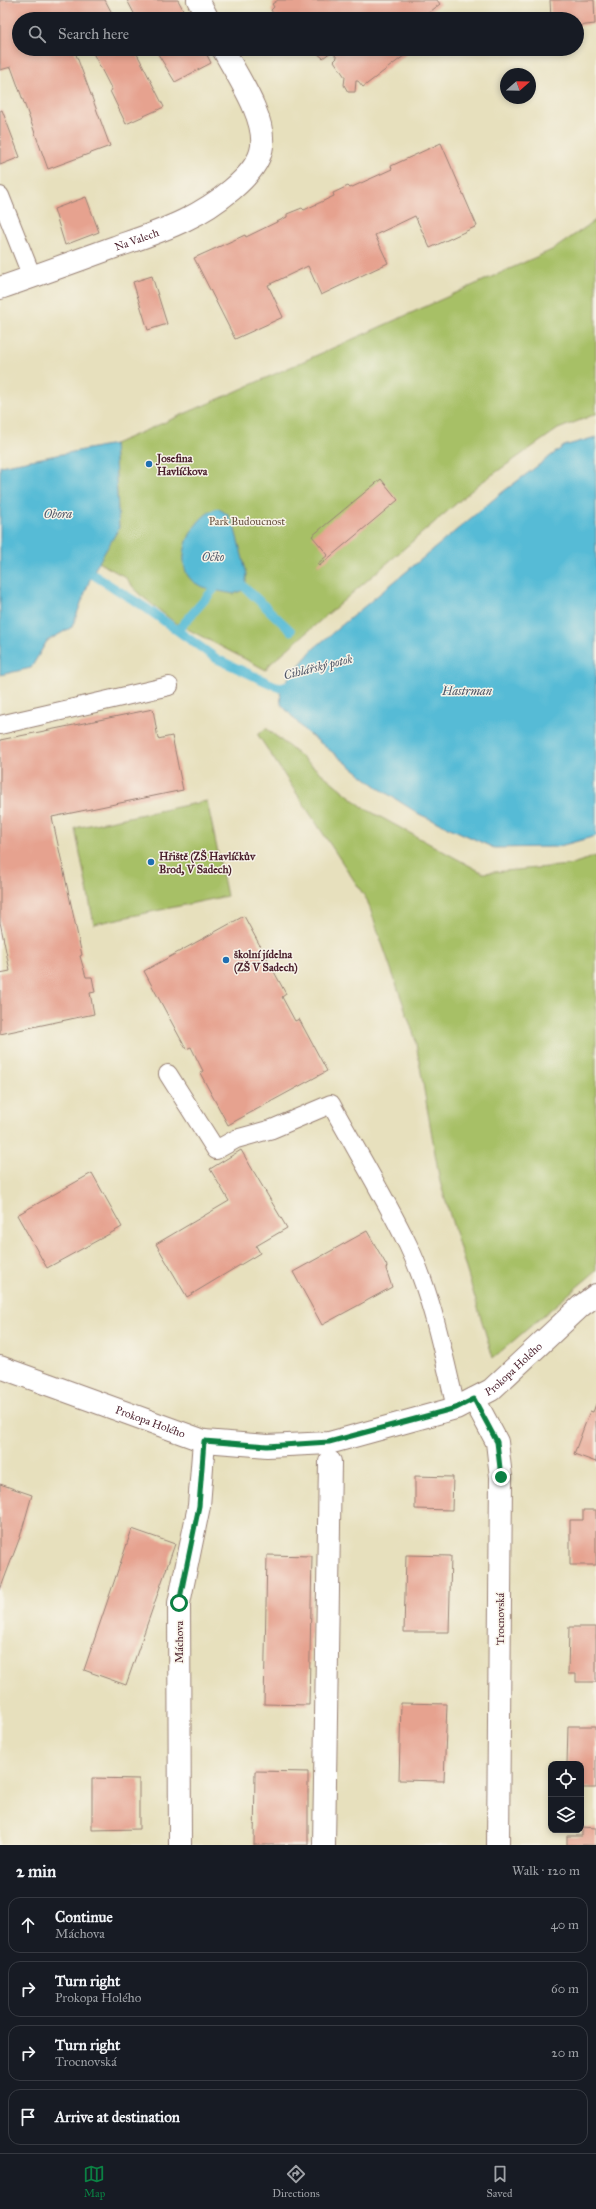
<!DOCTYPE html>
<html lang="en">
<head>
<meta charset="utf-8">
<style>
  :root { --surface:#171b24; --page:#242831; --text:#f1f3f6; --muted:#9ea1a6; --line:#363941; --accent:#0b8043 }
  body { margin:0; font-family:"IM FELL Great Primer",serif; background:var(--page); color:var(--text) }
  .controls { position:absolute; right:12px; bottom:12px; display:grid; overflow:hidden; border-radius:8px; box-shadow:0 2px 6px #0003 }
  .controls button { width:36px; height:36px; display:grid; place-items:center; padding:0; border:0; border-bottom:1px solid var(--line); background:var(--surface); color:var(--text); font:20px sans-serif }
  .compass { position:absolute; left:500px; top:68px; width:36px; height:36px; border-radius:50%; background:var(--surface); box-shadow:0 2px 6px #0003; rotate:70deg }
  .stop { position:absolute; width:12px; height:12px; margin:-9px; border:3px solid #0b8043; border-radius:50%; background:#fff }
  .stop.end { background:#0b8043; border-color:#fff; box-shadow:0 1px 4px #0008 }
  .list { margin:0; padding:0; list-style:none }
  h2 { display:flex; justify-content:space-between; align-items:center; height:52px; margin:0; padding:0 16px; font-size:17px }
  h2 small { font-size:13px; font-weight:400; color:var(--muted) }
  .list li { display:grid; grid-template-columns:26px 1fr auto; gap:12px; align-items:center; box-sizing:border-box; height:56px; margin:0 8px 8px; padding:0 8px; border:1px solid var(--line); border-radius:12px }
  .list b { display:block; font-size:15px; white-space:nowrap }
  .list p { margin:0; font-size:13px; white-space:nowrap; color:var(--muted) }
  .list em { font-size:13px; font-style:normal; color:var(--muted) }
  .icon { flex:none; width:22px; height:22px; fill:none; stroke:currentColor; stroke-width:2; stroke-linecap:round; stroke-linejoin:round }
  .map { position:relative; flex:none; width:596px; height:1845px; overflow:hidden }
  .search { position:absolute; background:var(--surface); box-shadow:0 2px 6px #0003; left:12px; right:12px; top:12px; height:44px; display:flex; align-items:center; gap:10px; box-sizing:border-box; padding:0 14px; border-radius:22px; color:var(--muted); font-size:15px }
  .sheet { height:308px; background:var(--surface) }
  nav { display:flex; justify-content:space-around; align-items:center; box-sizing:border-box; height:56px; border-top:1px solid var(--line); background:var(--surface); font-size:11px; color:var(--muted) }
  nav a { display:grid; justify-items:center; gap:2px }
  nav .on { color:var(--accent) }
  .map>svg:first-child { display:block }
  .green { fill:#a7c066; stroke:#787048 }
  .water { fill:#57bbd6; stroke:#506d80 }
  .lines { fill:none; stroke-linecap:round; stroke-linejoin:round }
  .stream { stroke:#57bbd6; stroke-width:9 }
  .building { fill:#e6a28f }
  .service-casing { stroke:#988074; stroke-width:20 }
  .minor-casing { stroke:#988074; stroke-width:24 }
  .service { stroke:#fff; stroke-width:18 }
  .minor { stroke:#fff; stroke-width:22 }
  .route { stroke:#0b8043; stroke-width:5 }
  .poi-dot { fill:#1f6fb2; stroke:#f7f3e8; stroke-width:1.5 }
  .labels { text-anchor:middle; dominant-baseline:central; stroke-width:3; stroke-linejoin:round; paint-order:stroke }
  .street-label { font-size:11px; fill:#4a1f2b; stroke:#f7f3e8 }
  .poi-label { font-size:11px; font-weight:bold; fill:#4a1f2b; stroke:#f7f3e8; text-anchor:start }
  .park-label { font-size:11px; fill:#664f3d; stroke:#f7f3e8 }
  .water-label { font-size:12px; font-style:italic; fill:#4f5667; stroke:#f7f3e8 }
</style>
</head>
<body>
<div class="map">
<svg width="596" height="1845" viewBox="0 0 596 1845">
  <rect width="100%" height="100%" fill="#f7f3e8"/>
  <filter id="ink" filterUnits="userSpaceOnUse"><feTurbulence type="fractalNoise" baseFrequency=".025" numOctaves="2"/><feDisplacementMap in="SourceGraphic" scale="8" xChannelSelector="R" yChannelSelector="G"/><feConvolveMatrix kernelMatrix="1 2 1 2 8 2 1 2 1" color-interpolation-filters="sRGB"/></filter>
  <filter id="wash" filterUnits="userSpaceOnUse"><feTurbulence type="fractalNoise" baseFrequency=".012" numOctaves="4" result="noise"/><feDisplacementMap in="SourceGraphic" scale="16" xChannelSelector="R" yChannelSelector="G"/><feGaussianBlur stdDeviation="0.9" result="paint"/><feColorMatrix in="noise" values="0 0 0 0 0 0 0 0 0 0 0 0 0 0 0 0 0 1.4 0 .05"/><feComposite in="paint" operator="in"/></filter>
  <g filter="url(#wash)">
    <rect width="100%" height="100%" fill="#e7e0bd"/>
    <path class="green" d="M596,220V414L558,429L479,484L270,664L266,670L174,622L138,593L125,577L98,562L119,528L114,444L228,395L554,249Z
      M266,728L364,808L483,873L569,865L596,856V1271L493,1358L440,1182L415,1038L367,900L258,735Z
      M207,801L227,896L94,924L75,828Z"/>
    <path class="water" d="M596,437V836L556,847L494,848L419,814L380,789L305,731L281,704L280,688L313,649L500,494L564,446Z
      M114,444L119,528L92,574L72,627L47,641L31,668L0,675V466Z
      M218,508L228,515L234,526L247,574L245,589L234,594C220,591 194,589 187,574C176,551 195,515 218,508Z"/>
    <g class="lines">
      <path class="stream" d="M79,574H92L146,608L217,659L280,688L291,685
        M237,580L291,631
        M178,630L214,589L217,579"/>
    </g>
    <g id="blocks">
      <path class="building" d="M0,0H105L115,19H74L72,14L62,17L63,19H19V49H74L110,146L48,169L11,67L0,70Z
        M127,0H178L188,19H137Z
        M278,0H437L440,4L421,19H276L271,10L274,7L272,4Z
        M550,0H594L595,24L577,26V19H551Z
        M91,49L135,50L164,107L126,124L110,91L112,90Z
        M155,49H204L211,63L175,82Z
        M322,49H413L363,87L358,81H356L355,92H348L344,85L345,77L334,61L337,58L332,51L323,58L317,53Z
        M2,110L20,157L0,165V111Z
        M441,143L477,226L430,248L415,216L375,235L388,263L321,295L308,266L268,285L283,317L235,339L194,258L245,235L246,237L287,217V214L302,208L304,210L334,196L333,193L348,186L350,188L392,169L391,166Z
        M86,197L99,232L65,245L54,209Z
        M152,276L167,324L148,330L133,282Z
        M381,479L398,500L319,566L317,564L328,555L312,536Z
        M153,709L158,739L172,736L183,790L52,817L82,955L80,956L86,977H92L95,992L90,993L94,1014L0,1034V973L10,971L0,922V740Z
        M244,916L286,994L282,997L295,1021L299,1019L327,1071L228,1125L200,1073L203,1071L191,1047L186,1049L144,971Z
        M241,1150L287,1228L256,1246L260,1253L187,1297L156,1244L229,1201L210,1169Z
        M92,1173L122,1227L47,1268L17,1215Z
        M367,1231L387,1266L386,1269L392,1287L322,1325L293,1272Z
        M596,1404V1462L574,1454L590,1411L593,1412Z
        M415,1476L453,1477L452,1510L415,1509Z
        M0,1484L32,1495L20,1537L0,1590Z
        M583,1510H596V1565H570V1520H583Z
        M132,1529L175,1544L126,1685L84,1670Z
        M267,1555L312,1556L309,1705L264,1704Z
        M406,1555L451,1556L449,1632H404Z
        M569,1627H596V1682H576V1674H568Z
        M401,1703L447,1704L444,1781L399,1780Z
        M568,1726H596V1788H583L581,1764H567Z
        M255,1771L308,1772V1845H254Z
        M92,1778L139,1779V1829L92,1830Z
        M582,1827L596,1828V1845H567V1836H582Z"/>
    </g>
  </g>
  <g filter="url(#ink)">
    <use href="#blocks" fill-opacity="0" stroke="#988074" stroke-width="1"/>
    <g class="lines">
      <defs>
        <path id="service" d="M0,196L32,277
          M0,725L169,686
          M168,1074L216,1150L236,1139L272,1129L331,1104C356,1150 385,1197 408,1245C432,1295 443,1353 456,1408"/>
        <g id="minor">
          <path d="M198,0L208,19"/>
          <path id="s1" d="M0,288C38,275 76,261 115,247C138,239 163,231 185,220C210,208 259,176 262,146C265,115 237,76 223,49"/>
          <path id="s2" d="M0,1367L204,1441L267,1446L329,1443L456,1408L491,1390L581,1306L596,1295"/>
          <path d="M474,1399L497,1442L501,1477L498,1845"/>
          <path d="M180,1845L179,1603L199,1506L204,1441"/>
          <path d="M324,1845L330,1462"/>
        </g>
      </defs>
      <use href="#service" class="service-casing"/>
      <use href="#minor" class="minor-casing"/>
      <use href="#service" class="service"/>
      <use href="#minor" class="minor"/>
    </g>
  </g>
  <g class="lines" filter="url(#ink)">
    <path class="route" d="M179,1603L199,1506L204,1441L267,1446L329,1442L456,1408L474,1399L497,1442L501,1477"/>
  </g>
  <g class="poi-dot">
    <circle cx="149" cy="464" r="4"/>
    <circle cx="151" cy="862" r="4"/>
    <circle cx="226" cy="960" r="4"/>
  </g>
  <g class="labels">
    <g class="street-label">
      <text stroke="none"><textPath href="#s1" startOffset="145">Na Valech</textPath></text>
      <text stroke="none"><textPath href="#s2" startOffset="544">Prokopa Holého</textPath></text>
      <text stroke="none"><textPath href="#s2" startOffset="160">Prokopa Holého</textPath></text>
      <text transform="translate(500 1619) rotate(-90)">Trocnovská</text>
      <text transform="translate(179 1642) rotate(-90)">Máchova</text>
    </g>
    <g class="poi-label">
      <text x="157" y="458">Josefina<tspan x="157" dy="13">Havlíčkova</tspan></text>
      <text x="159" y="856">Hřiště (ZŠ Havlíčkův<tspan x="159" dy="13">Brod, V Sadech)</tspan></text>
      <text x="234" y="954">školní jídelna<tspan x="234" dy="13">(ZŠ V Sadech)</tspan></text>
    </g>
    <g class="park-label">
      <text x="247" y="521">Park Budoucnost</text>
    </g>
    <g class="water-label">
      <text x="58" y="514">Obora</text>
      <text x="213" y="557">Očko</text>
      <text transform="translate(318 667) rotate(-14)">Cihlářský potok</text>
      <text x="467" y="691">Hastrman</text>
    </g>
  </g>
</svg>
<div class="controls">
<button><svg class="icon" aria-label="locate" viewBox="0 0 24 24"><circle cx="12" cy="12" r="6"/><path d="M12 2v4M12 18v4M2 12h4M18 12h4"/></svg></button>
<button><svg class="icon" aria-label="layers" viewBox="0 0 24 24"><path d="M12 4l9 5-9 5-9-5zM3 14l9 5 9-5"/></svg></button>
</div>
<svg class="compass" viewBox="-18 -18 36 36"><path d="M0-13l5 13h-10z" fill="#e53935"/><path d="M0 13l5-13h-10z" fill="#9ea1a6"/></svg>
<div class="stop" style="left:179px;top:1603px"></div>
<div class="stop end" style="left:501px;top:1477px"></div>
<div class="search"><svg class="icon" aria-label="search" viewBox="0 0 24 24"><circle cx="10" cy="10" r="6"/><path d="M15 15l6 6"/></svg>Search here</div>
</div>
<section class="sheet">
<h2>2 min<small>Walk · 120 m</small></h2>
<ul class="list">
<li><svg class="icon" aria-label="ahead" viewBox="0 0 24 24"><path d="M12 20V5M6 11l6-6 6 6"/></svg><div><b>Continue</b><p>Máchova</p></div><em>40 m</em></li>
<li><svg class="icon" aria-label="right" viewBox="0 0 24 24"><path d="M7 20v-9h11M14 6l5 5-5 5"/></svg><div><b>Turn right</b><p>Prokopa Holého</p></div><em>60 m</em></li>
<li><svg class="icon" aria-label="right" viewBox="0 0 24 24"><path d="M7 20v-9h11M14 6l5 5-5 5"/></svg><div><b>Turn right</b><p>Trocnovská</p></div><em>20 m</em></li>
<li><svg class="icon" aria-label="arrive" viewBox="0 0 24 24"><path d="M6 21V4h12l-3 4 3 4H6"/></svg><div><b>Arrive at destination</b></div></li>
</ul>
</section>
<nav>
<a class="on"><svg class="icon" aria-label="map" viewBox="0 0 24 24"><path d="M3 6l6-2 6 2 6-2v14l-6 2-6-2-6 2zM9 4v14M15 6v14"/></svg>Map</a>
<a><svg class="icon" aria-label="directions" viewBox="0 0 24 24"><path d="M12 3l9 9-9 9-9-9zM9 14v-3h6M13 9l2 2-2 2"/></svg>Directions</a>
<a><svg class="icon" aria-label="saved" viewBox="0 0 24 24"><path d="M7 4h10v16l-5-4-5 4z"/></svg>Saved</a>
</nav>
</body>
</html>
